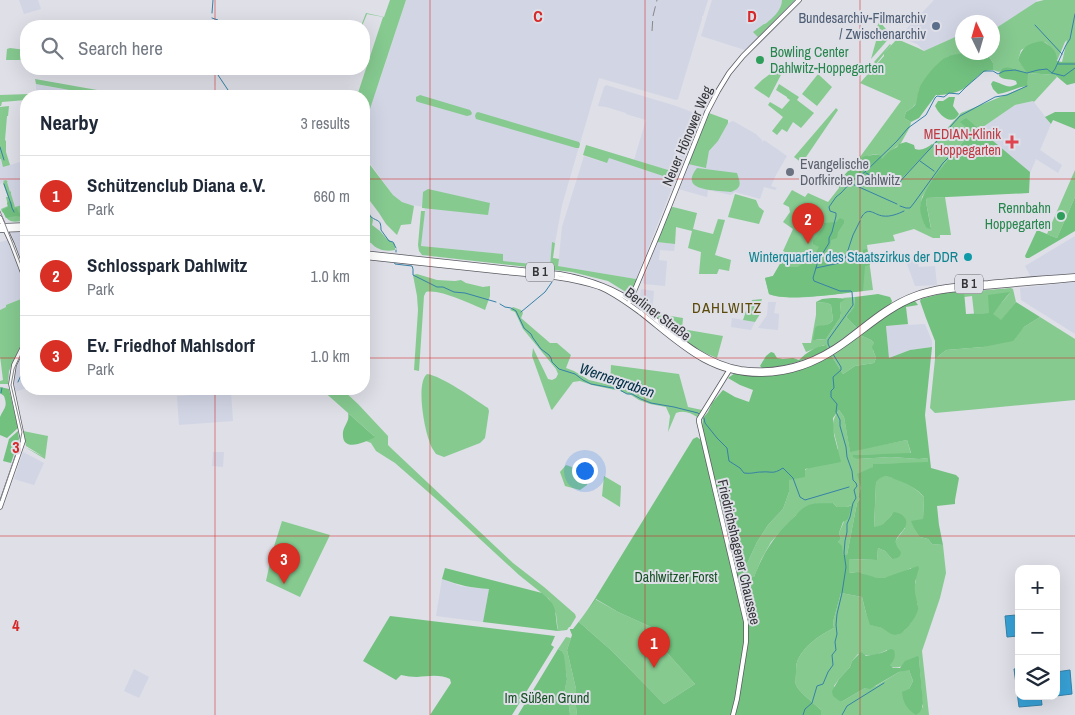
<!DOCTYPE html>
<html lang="en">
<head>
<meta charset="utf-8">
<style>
  :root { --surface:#fff; --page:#f2f2f3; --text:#1f2937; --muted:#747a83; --line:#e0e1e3; --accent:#d93025 }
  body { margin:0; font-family:"Archivo Narrow",sans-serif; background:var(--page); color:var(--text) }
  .controls { position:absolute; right:15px; bottom:15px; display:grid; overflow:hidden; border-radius:10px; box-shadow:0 5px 20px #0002 }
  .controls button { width:45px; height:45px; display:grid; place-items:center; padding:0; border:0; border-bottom:1px solid var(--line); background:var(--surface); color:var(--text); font:25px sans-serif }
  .compass { position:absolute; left:955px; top:15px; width:45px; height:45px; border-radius:50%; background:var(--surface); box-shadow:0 5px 20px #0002; rotate:355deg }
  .you { position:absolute; left:584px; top:470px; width:18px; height:18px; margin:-12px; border:4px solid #fff; border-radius:50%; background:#1a73e8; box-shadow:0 0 0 8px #1a73e833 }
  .badge { display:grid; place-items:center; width:32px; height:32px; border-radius:50%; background:var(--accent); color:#fff; font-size:16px; font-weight:700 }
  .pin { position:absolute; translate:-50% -41px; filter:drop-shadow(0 1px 2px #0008) }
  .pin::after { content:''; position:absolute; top:26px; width:18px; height:15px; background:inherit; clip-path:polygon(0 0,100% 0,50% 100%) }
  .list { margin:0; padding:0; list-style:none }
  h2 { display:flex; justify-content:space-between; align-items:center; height:65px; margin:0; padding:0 20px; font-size:21px }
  h2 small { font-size:16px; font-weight:400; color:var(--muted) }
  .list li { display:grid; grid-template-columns:32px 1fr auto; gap:15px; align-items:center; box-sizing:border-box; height:80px; padding:0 20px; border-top:1px solid var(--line) }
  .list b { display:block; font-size:19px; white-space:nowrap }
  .list p { margin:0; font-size:16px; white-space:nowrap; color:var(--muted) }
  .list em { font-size:16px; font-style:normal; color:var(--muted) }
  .icon { flex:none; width:28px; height:28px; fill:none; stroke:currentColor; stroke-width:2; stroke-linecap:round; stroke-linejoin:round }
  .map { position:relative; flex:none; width:1075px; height:715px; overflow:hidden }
  .search { position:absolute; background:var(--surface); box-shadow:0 5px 20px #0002; left:20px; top:20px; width:350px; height:55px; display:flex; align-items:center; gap:12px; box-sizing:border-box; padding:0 18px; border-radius:20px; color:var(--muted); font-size:19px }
  .panel { position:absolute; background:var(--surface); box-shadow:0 5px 20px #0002; left:20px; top:90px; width:350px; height:305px; border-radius:20px }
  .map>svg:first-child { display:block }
  .built { fill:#d2d5e4 }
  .green { fill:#86ca90; fill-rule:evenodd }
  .forest { fill:#72c17f; fill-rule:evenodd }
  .water { fill:#37a1d6; stroke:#3681a7 }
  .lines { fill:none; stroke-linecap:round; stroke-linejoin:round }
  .stream { stroke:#3681a7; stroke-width:1 }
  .major-casing { stroke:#5a5b62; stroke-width:5.5 }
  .major { stroke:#fff; stroke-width:4 }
  .tram { stroke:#86878d; stroke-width:1 }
  .rail { stroke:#86878d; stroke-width:1; stroke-dasharray:10 5; stroke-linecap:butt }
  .grid { fill:none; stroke:#d62828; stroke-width:1; stroke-opacity:0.55 }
  .service-dot { fill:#5c6f8a; stroke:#dedfe7; stroke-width:2 }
  .leisure-dot { fill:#2e9e5b; stroke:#dedfe7; stroke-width:2 }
  .health-dot { fill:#e0444e; stroke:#dedfe7; stroke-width:2 }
  .worship-dot { fill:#6b7280; stroke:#dedfe7; stroke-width:2 }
  .culture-dot { fill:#0f9aa8; stroke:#dedfe7; stroke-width:2 }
  .labels { text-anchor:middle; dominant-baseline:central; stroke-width:4; stroke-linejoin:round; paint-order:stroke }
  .shield { fill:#dedfe7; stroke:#68686d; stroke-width:1 }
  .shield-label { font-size:12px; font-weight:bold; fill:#353539 }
  .service-label { font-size:14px; fill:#4e5e75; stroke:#dedfe7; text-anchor:end }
  .leisure-label { font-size:14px; fill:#27864d; stroke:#dedfe7; text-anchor:start }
  .health-label { font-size:14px; fill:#be3a42; stroke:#dedfe7; text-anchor:end }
  .street-label { font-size:14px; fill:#353539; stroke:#dedfe7 }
  .worship-label { font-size:14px; fill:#5b616d; stroke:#dedfe7; text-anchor:start }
  .culture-label { font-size:14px; fill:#0d838f; stroke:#dedfe7; text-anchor:end }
  .park-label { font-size:14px; fill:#175025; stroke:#dedfe7 }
  .neighbourhood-label { font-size:15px; letter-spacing:1px; fill:#5b4a0a; stroke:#dedfe7 }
  .water-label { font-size:15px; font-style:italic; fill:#002e44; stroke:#dedfe7 }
  .grid-label { font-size:16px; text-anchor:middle; font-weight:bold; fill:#d62828; stroke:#dedfe7; stroke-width:4; stroke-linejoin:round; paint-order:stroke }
</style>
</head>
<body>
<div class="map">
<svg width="1075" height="715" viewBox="0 0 1075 715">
  <rect width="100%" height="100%" fill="#dedfe7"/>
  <path class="built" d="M19,0H38L41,9L24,14Z
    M406,0H708L703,16H702V19L678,99L676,100L599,78L562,205L555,243L552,242L550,266L502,261V254L421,246L425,207L411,205L402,202L393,195L364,155V127L365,121L374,94L380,80Z
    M712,0H795L745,50L701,36Z
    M934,0H1037L1036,2L993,30L992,22H962V34L924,51L917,44L899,37Z
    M36,84L86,93L103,96H36Z
    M606,85L676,106L700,115L678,173L634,160L646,120L626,114V113L606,107L598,106L604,87Z
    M1033,101L1051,124L1040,150L1062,165L1058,173L1036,159L1021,194L988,136L980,129L1015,105Z
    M733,121L756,134L762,140V142L764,140L787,156L776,175L771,186L777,188L775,190L764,187L760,199L735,192L731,195L708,190L707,197L678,189L688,164L706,167L709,151L718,141L728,123Z
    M584,156L606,163L609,157L675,180L636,279L558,266L562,227Z
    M0,159H1L4,167L26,160V210L15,207L8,197L3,183L0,184Z
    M14,232H26V260L22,262L11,233Z
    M1075,236V273L1031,277L1025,266Z
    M8,240L26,288V297L6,305V307L0,310V242Z
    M657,242L675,244L674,251L660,250L659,260L667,261L665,286L644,284L643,281Z
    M917,258L919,267L935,266L937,285L915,286L906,261Z
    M1075,282V334L1021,300L1020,288Z
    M641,289L654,291L652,313L639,303Z
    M768,302H776L774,313L779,314L778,330L758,328L767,315Z
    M732,318L755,322L751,330L731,327Z
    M908,324L909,325L925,324L932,341V347L910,350L889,358L886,326Z
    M26,348V388L15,392L13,385L15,371Z
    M231,392L233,421L179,425L177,396Z
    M23,452L44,463L34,485L14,479Z
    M213,452H224L223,467L212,466Z
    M442,579L460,586L476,588L489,589L483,622L436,616Z
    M134,669L149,677L139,698L124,691Z"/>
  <path class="green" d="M390,0H406L364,127V96H357L383,17L367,14L362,26H361L366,13L384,17Z
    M782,0H795L758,37L753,32L764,24H765C772,19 782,10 782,0Z
    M1044,0H1075V62H1062L1067,40L1065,42L1057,61C1047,36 1043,39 1021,50L1018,60L1028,73L1055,75L1057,77L1034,102L1033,101L1015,105L980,129L972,131L945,163L922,197L920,208L925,226L931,228L926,202L927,198L945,197L951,235H940V238H933L914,229L893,235L895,241L867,245L873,290C850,292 788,303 769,294L765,278L773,276L781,263L779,262L785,252L783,251L793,229L783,222L790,212L789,207L783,204L792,190L805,197L808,193L828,202L839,188L846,185L850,181H857L862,182L872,175L895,186L961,113L1027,86V73C1018,70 1007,64 999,72L993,70V63L987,53L992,52L993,30L1036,2Z
    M879,22H880L891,35V36L871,59L876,41L877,27Z
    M962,34V52L967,53L947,57L934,68L919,89L917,102L912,108L906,112L904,118L911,122L910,127L901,143L891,151L888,152L882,160L879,155C869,154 866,156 857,161L901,101L860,83L884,56V54L876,64L874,62L890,44L891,45L884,53L897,39L918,48L924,51Z
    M10,48L26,50V60H6L7,49Z
    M782,65L785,67L769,98L754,88L762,80Z
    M818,74L832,87L817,106L802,94Z
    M35,79L131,96H103L36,84Z
    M779,84L799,97L797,100L814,113L801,128L793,122L787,132L782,129L777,135L772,131L783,117L768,105L770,102L782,109L790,100L787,98V97L776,90Z
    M29,94V96H26V100L2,102L1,106H0V95Z
    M420,95L470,110L472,113L471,115L467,116L418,102L416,101V97Z
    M9,106L8,116H7L5,140L6,141V152L10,165L3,167L1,159H0V107Z
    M836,108L838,110L802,163L794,157Z
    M478,112L579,142L580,144L579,148H576L476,119L475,116L476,113Z
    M709,113L728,120V123L718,141L709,151L706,168L688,164Z
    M586,145L678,173L675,180L609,158L607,163L583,155Z
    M364,157L393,195L402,202L414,206L411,224L401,225L397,235L386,224L379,213L364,193Z
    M697,168L737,173C740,182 743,188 731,192C715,190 678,192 697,168Z
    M1075,170V197L1057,238L1047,234Z
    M6,180L8,182H7L10,192L11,191V194L15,207L26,204V221C15,221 9,225 4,213L2,212L1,209L8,206L6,197H8L3,183L4,182L3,181Z
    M428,189L490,203L488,215L422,208L423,192Z
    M735,194L756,200L759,207L764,211L759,224L728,217Z
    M364,202L373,220L372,225L380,231L386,238L395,244V250C386,252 377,250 371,243L368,242L364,247Z
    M673,207L697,213L693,229L713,234L718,219L725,220L715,255L731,260L729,271L719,269L717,274H699L701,252L688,248L692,231L676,227L675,244L657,242L670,208Z
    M421,211H425L421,246L503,254V261L550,266L552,242L555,243L553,258L559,259L558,266L636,279L638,278L631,294H629L608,281L572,272L422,255L419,251L418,245Z
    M417,274L437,280L455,281L461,280L466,283L483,287L490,286V296L485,310C471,304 440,289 426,292L424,296L419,371L414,370L418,310L417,296L413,275Z
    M1011,288L1013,289L1016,302L1001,321L992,314L1010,293L989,313L974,314L972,296L964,297V292Z
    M26,297V334L9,371L8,384H0V381L3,380L0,356V310L6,307V305Z
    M855,297L854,307L846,317L857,328L836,344L828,349L826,346L824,345L806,352L802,343H811L816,315V302L827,303L831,305L833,320C830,324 825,326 820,326L814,335L816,340L826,339L840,318L841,313L840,303L844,298H842Z
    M762,299L761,302H755L754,312L760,314L755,322L743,320L746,311H748L752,300Z
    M513,307L521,310L523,313L521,318L550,343H557L571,355L566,368L574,371L589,380L610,385L611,365L679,374L688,407L702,410L697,417C691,413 684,410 676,413L668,432L670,416L666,407L650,404L639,400L631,395L620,391L592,385L580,381L573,382L552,410L551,409L532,356L533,348L548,379L552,380L556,378L558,374L556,369L523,329L515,312L510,310Z
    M652,313L683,318L682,329L723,336L717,358C692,349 671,331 652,313Z
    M1040,317L1075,339V400C1028,404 982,409 935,413L930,408L935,359L946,350L983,347L1019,332L1024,327Z
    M860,335L871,340L874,343L873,350L876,358L874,363L855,366L843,374L831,355Z
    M427,374C442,376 474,399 488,408L489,411L485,438L480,443L444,457L436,454C433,450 430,445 429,440C424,427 416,383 427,374Z
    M321,389H342L358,404L388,436V445L392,449L513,563L544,587L575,614L576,617L570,627H569L567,630L558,631L556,614L549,599L519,575L443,505L395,463L376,451L371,443L366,441L374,436Z
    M839,410L844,417L850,451L907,440L911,454L853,455L857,459L891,457L919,459L928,458L929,463L874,464L873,467L861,487L858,497L860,499L857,503L847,555H843L838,542L841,539L839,533L851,505L847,507H837L833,503L796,515L787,524L771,542L761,560L754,577H749L745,568L757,542L768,525L783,509L789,492V480L838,449C835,432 828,425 839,410Z
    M23,431L48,436L45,459L25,447L44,457L26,446Z
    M566,465L590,473L587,485L580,490L565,486L560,472Z
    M604,476L621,486L620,507L602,496Z
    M883,476C898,477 914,486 924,497L923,519L920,537L928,539L932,544L943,545L946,573L940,598L922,651L929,715H821V710C815,704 799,692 796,685C795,681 796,677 796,673C796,669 796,665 797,662C803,646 820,635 834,628L833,622L841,593L862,597L866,613L871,625L883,628L893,634L897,635L905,630L911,623L917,612L918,605L915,597L914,589L916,580L911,568C902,573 887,580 876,578C864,576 864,571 849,573V559L877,560L878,548L885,551L892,559L896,546V540L905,528L892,514C888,521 882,526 874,528L876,483L878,479ZM887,650L890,665L891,667C901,669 910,663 919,658L923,708L909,689L913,681L909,670H905L899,672L876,686L865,688L841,702L834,686L839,679L850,667L852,661L858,654C869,657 878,655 887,650Z
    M282,521L330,535L300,597L266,581L272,553Z
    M595,599L618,612L660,631L665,638L662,647L695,684L664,704L612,651L579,622Z
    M566,637L571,638L567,650L576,689V707L577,715H570L569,706L564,694L567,678L562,651L558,649Z"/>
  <path class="forest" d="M1042,41C1051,46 1057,50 1057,61L1062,62H1075V83L1067,85L1055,75L1028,73L1027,86C1017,87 1008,93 998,94L993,89L991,84L993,81C1002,83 1008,90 1017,84L1016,81C1011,78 1004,81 999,76C1000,61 1018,70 1027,73L1018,60C1023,46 1027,44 1042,41Z
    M967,52L987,53L993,63V70C981,69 974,82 963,89C956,93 945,95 936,95L919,118L911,122L904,118L906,112C920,104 915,102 919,89C922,80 939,60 947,57C953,54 961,54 967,52Z
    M949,97H955L953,106L959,114C952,127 939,115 935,106L938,101H943Z
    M1055,112H1075V129L1053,120L1051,124L1045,117Z
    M966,118L1030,172L1029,193L927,198L926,202L931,229L927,228L925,226C923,221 920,213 920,208C920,189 959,146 972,132L960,122Z
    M906,142L914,145L915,149C921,151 927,148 932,144L933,145L895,186L872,176L862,183L858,182L857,181H850L846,185L839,188C839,186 838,185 839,184C840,178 859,159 863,157C867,155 874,155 879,155L881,156L882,159L888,152L897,147L899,144Z
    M1075,197V231L1029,258H1026L1025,256L1037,230L1057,238Z
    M9,201L12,202L13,209L17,208L19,213L23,212L21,206L25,205L26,209V217L15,216L6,218L2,210L8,207L7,203Z
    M840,218L844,220V223L838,232L837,238L831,240L830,246L825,254C840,254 849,264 862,255L863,250L867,249L870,265L865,266L863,291C841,293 788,302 769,294L765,278L773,276L781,262L791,267H798L802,264L807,258L814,256L819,247L813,244V241L823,228L824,223L836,222Z
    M964,291L966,314L989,313L988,295L1010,292L993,314L1001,320L1016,302L1040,317L1024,327L1013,341L983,347L946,350L935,359V341L926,318L920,301L921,299L944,293Z
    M878,294L890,297L892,301L891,304L857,328L846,317L854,307L855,297Z
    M832,298C835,298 843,298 845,299L840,303L841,313L840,318L826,339L813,340L815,328L817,326C823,325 829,326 833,320L831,305L827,303L816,302L822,299Z
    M913,301H915L918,305L906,307L908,324L886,326L889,358L910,350L932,347L925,415L931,468L956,475L959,478L955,500V504L937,506L939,525L943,545L932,544L928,539L920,537L914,528L911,521L923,519L924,497C916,488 908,484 897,480C889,477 882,473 876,483L874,527C884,526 888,519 894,512C899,513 902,514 905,518C910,527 899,533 896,540C895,545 898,548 901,552L900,556L897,558L892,559L885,551L878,548L877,560L849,559V573L858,572L877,578H884L918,566L919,568C917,575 914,583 915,591C915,597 919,604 918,610C916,618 904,635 896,635C890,635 886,630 882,628C878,627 874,626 870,625L866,613L862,597L841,593L833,622L834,628C820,635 803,646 797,662C796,665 796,669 796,673C796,677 795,682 796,685C799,692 815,704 821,710V715H734L747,631L702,427L703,418L708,412L712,403L723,390L735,397L749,402L753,390L740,385L728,378L735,373L752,376L779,374L831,355L843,374L855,366L874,363L876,358L872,347L874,343L871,340L860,335L898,308ZM839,410L844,417L850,452L907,440L911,453L853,455V457L857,459L891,457L919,459L928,458V462L873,464V467L857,474L861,487L858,497L860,499L857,503L847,555H843L842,546L838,542L841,539L839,533L843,522L848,519L852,505L847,507H837L833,503C825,504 814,502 807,506C802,508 798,513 795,516C776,533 763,553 754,577H749L745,568L757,542L768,525L783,509L789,492V480L805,477V469L841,462L834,435L833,418Z
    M826,345L828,349C807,360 786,367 762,368L760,366L766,356L771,352L774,353L777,358L783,359L793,358L799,360C806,353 816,346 826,345Z
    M0,387L9,389L18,428L7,438L0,435C0,430 0,422 0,417C4,408 8,407 4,396L0,393Z
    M348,413L375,437C365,442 341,454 343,432C344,425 350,421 348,413Z
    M18,431L19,439L11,463L3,461L9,439Z
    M697,437L701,440L745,621C744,653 739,685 732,715H577L576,707V689L567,650L572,635L570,630V629H573L588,610L693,439ZM596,599L618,612L660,631L665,638L662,647L695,684L664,704L612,651L579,622Z
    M445,568L542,593C559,607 554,611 558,631L483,622L489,589C471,588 459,585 442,579Z
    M390,616L555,636L551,645L554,647L512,715H430L451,683L450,679C441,674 428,676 417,677C412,677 406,676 401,675L396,680L363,661Z
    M558,649L562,651L564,656L567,679L564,694L569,706L570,715H518Z
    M891,649L894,650C896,657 894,660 890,665L893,668H900L905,661L918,656L919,658L923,703C922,709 921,712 916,715C907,709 903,703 902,692L909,689L913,681L909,670L899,672L870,689L865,688L841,702L833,696L832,691L839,679L850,667L852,661L861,652L866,656L881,653Z"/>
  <path class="water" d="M1016,615L1018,636L1007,637L1005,616Z
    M1019,668V696H1041L1042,705L1019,707L1014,669Z
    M1070,670L1072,694L1056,696V672Z"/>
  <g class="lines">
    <path class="stream" d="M212,13L213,0
      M212,18L218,20L217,26
      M1035,25L1062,54
      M1058,64H1075
      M214,69L232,96
      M1052,73L1055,69L1066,45L1070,39L1075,14
      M0,147L4,160
      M920,161L934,171
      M866,173L895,187L960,116L995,97L1007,95L1027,86
      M850,183L897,204
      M4,184L11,204L12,208L14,212
      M364,200C365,205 367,213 371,217C378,222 381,219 381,230L389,241L393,242L396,248
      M900,206L906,208H910L914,203L943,163L953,153
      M861,218C868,205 874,215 883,216C890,217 898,214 904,211
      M396,252V250
      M394,262L395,264L412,266L413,269V275L437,287H443L454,292L465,293L496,302
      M816,268L844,262L853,235L860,221
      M500,304L505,307L511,308L516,311L524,328L531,334L533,338L541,349L549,355L551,358L552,362L559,369L575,374L583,380L591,384L618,389L627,394H632L641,399L651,403L674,407L698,413L700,415
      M521,312L545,292L552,282
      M830,348L828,344V340L853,305L852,292L851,291H840L814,281L813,278L818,261L829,243V238L832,232L836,216V213L830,211L829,207L836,197L841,193L853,180L865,172L897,141L908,128L926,115L935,98L937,96L944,97L949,93L959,94C967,85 976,79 984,71H993L998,74L1004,71L1015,70L1027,73L1038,70L1047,69L1052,73L1064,76L1075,68
      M18,382L26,364
      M1,393L2,388
      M704,418L705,423L717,438L727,448L729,461L740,468L744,473C753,474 754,472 762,472C772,471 772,475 783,468L793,478L800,497L805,500L849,487
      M803,715L805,709L812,703L817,686L823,684L828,672L833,665L832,655L836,650L835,642L837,634L836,625L837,614L842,593L846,567L844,553L845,541L847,532V524L850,517L853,503L856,498L854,490L857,486L856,483L853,480L852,471L847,457L846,447L840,426V420L836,412L837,404L831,397V391L834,388L833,377L841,370V367L833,354
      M842,715L847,706L884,683"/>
    <defs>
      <path id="major" d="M0,218L12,244L26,281
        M0,226L26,225
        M0,230L26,229
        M364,253L560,274C588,279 613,287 636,304C670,329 698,362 741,369C779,374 814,363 844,341C867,324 887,305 914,295C937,286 963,285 988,283C1017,280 1046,278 1075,276
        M364,257C411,262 458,267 504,272C536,275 568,277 599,287C614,293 627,303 641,313C679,343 708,374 760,374C789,374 816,364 839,348C865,331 887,309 916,298C937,290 961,289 984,287C1014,284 1044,282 1075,279
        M630,301L659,232L707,112L718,91L729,73L743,56L799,0
        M730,369L699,419V422L746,622V642L737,699L733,715
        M0,507L23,441L11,384L14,365L26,341"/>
    </defs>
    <use href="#major" class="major-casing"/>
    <use href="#major" class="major"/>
    <path class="tram" d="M0,211L26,278
      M0,501L20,442L22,432L11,385L14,369L26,343"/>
    <path class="rail" d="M652,31L653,16L657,0"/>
  </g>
  <path class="grid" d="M215,0V26M430,0V715M645,0V715M860,0V715M215,69V96M0,179H26M364,179H1075M0,358H26M364,358H1075M215,389V715M0,536H1075"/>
  <circle class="service-dot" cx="936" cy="26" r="5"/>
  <g class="leisure-dot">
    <circle cx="760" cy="60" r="5"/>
    <circle cx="1061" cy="216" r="5"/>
  </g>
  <path class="health-dot" d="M1009.5 134.5h5v5h5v5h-5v5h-5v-5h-5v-5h5z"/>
  <circle class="worship-dot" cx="790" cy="172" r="5"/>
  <circle class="culture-dot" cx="968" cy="257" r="5"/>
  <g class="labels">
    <g class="shield">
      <rect x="526" y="262.5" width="28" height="19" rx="4"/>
      <rect x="955" y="274.5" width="28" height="19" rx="4"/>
    </g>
    <g class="shield-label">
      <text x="540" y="272">B 1</text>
      <text x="969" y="284">B 1</text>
    </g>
    <g class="service-label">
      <text x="926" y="18">Bundesarchiv-Filmarchiv<tspan x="926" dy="16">/ Zwischenarchiv</tspan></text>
    </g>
    <g class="leisure-label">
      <text x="770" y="52">Bowling Center<tspan x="770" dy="16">Dahlwitz-Hoppegarten</tspan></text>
      <text x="1051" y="208" text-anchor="end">Rennbahn<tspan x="1051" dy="16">Hoppegarten</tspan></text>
    </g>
    <g class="health-label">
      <text x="1001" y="134">MEDIAN-Klinik<tspan x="1001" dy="16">Hoppegarten</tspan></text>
    </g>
    <g class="street-label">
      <text transform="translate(687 136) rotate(-67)">Neuer Hönower Weg</text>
      <text transform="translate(658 314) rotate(37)">Berliner Straße</text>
      <text transform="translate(739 552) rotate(77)">Friedrichshagener Chaussee</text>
    </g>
    <g class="worship-label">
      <text x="800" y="164">Evangelische<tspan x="800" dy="16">Dorfkirche Dahlwitz</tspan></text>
    </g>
    <g class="culture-label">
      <text x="958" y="257">Winterquartier des Staatszirkus der DDR</text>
    </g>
    <g class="park-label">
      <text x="676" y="577">Dahlwitzer Forst</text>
      <text x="547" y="698">Im Süßen Grund</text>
    </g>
    <g class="neighbourhood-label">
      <text x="727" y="307">DAHLWITZ</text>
    </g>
    <g class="water-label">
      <text transform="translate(617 380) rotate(19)">Wernergraben</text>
    </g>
  </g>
  <g class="grid-label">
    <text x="538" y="22">C</text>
    <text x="752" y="22">D</text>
    <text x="16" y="453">3</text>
    <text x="16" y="631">4</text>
  </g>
</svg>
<div class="controls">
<button>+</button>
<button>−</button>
<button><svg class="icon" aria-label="layers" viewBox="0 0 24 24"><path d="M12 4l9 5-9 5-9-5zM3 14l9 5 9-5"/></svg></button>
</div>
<svg class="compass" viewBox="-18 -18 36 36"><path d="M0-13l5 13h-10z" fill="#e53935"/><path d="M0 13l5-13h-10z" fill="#747a83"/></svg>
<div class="you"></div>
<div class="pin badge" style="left:654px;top:668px">1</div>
<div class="pin badge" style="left:808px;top:244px">2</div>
<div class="pin badge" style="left:284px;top:584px">3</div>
<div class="search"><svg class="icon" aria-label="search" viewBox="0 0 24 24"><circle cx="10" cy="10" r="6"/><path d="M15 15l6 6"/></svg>Search here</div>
<section class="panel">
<h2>Nearby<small>3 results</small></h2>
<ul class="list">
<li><span class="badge">1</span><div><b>Schützenclub Diana e.V.</b><p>Park</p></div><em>660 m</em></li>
<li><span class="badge">2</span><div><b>Schlosspark Dahlwitz</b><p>Park</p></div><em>1.0 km</em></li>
<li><span class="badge">3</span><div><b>Ev. Friedhof Mahlsdorf</b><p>Park</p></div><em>1.0 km</em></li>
</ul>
</section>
</div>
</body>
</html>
